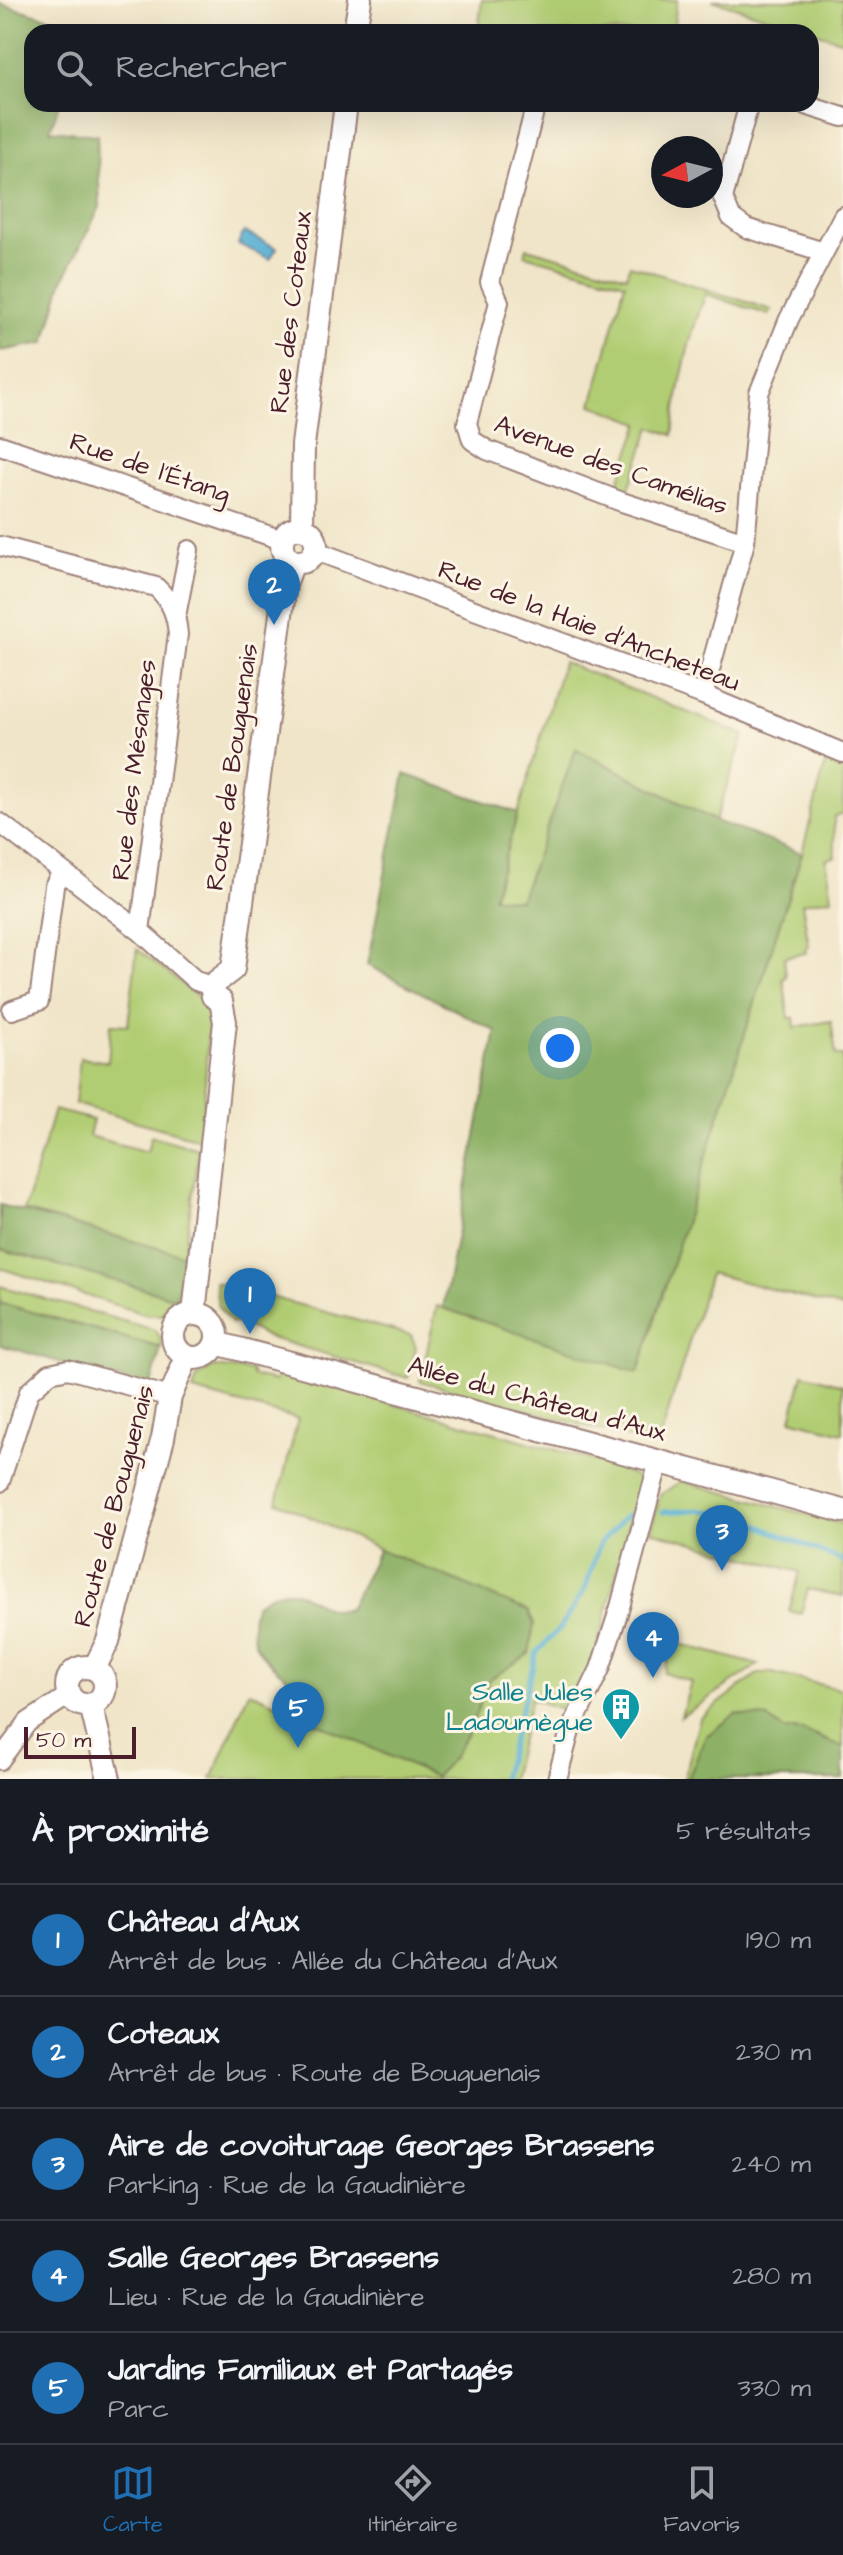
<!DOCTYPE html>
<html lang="fr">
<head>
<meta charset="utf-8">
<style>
  :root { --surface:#171b24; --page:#242831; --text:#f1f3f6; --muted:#9ea1a6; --line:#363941; --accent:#1f6fb2 }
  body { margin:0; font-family:"Architects Daughter",sans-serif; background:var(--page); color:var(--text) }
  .compass { position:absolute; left:651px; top:136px; width:72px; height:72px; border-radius:50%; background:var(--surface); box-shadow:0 8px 32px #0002; rotate:263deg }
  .scale { position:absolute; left:24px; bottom:20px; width:112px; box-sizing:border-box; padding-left:8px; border:4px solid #4a1f2b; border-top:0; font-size:22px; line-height:28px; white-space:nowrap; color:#4a1f2b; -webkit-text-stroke:6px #fcf5e5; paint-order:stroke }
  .you { position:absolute; left:560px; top:1048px; width:28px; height:28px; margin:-20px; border:6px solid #fff; border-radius:50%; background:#1a73e8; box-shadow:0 0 0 12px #1a73e833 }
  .badge { display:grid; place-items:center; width:52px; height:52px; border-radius:50%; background:var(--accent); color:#fff; font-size:26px; font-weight:700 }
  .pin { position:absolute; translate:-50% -66px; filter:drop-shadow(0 2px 4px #0008) }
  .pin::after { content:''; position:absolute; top:42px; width:28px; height:24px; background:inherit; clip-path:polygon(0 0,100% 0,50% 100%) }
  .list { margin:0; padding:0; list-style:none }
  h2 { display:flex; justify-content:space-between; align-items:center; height:104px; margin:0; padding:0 32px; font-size:34px }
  h2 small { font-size:26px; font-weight:400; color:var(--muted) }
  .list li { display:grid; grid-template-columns:52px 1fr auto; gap:24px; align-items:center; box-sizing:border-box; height:112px; padding:0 32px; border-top:2px solid var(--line) }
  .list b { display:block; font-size:30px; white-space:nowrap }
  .list p { margin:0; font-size:26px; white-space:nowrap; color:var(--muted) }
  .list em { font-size:26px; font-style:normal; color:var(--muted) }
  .icon { flex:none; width:44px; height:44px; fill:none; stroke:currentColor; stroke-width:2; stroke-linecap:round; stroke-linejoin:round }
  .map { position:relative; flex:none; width:843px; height:1779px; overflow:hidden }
  .search { position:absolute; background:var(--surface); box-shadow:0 8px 32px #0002; left:24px; right:24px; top:24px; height:88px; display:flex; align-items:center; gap:20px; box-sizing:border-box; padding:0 28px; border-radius:24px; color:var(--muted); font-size:30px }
  .sheet { height:664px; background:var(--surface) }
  nav { display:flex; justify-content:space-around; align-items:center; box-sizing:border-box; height:112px; border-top:2px solid var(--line); background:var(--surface); font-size:22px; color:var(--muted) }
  nav a { display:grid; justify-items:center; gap:4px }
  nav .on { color:var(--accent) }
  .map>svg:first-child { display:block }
  .green { fill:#b1cd73; stroke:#7e764f; stroke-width:2 }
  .forest { fill:#8cb065; stroke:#6b6848; stroke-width:2 }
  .water { fill:#54afd2; stroke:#4f677e; stroke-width:2 }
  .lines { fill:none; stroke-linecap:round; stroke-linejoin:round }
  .stream { stroke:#54afd2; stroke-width:5 }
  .minor-casing { stroke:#9d827a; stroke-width:22 }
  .tertiary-casing { stroke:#9d827a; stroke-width:26 }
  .minor { stroke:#fff; stroke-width:18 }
  .tertiary { stroke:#fff; stroke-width:22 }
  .labels { text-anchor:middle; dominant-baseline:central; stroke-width:6; stroke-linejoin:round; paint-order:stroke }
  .street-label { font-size:26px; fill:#4a1f2b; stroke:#fcf5e5 }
  .culture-label { font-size:26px; fill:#0d838f; stroke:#fcf5e5; text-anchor:end }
</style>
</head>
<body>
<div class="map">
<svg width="843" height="1779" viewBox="0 0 843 1779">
  <rect width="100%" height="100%" fill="#fcf5e5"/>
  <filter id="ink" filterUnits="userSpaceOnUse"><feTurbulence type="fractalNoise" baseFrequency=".0125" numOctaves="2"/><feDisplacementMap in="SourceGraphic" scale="16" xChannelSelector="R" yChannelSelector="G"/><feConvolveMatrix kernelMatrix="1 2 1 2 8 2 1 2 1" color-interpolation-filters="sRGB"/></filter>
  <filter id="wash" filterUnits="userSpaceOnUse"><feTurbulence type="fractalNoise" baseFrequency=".006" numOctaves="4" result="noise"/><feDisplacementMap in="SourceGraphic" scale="32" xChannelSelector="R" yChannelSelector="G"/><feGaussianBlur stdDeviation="1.8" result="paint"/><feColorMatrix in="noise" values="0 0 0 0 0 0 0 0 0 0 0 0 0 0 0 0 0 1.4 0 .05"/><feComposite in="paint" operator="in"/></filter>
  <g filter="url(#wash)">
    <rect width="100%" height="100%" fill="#f0e5c8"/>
    <path class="green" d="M482,0H677L673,32H478Z
      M712,0H843V41Z
      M527,248L626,276L630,265L772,310L769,315L706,294C687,341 678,385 673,435L651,427L628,491L617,486L640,423L592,405L625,283L525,255Z
      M563,662L744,735L715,821L576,749L521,900L493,897Z
      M826,761L843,767V814L834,816L835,857L826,859L832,898L802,903L809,947L805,948L806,953L784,957L786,977L783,978L789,1018H794L795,1027L831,1021L836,1056H843V1308L710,1273L658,1446L420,1381L437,1306L638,1372L802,853Z
      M137,949L204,1001L209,1011L202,1140L75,1104L80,1058L108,1062L111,1024L128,1025Z
      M54,1110L93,1120L89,1136L147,1152L151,1136L199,1149L184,1255L24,1211Z
      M0,1249L177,1298L166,1315H147L0,1268Z
      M215,1282L411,1335L416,1347L408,1378L267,1337L241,1323H231L218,1306Z
      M0,1286L155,1330L161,1338V1348L0,1303Z
      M213,1367L252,1371V1376L276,1381L277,1376L291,1375L613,1466L640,1479L592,1670L568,1711L531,1699L511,1779H212L249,1691L308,1718L379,1549L277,1502L298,1419L193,1391L197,1378Z
      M803,1374L843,1385V1433L791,1419Z
      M681,1481L843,1524V1597L808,1589L801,1614L789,1611L800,1572L651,1531L660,1495Z
      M673,1642L758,1665L681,1717L691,1682L664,1673Z
      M768,1672L843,1690V1747L803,1731L784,1730L767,1718L691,1779H684L700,1718L756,1675Z"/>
    <path class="forest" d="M0,4L100,32H32V104H59L50,130L97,135L100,207L62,282L45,343L0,351Z
      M576,749L715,821L802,853L638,1373L443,1308L496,1031L367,965L405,774L518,813L493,897L520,900Z
      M0,1205L184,1255L177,1298L0,1249Z
      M0,1303L161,1348L150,1388L0,1345Z
      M379,1549L528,1611L534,1624L529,1654L489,1680L471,1727L452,1759L435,1777L308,1719L306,1694C273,1662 242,1655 255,1605C300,1567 315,1619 349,1609Z
      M736,1714L767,1718L784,1730L803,1731L843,1747V1779H688L705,1737Z"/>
    <path class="water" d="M244,232L277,248L270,259L238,244Z"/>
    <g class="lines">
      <path class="stream" d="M663,1512L697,1510L731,1514L843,1561
        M502,1779L537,1652L562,1626L585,1589L600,1543L627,1515"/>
    </g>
  </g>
  <g filter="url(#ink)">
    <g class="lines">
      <defs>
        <path id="minor" d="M536,104L490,282L499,302L467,423L472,440L487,450L622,502L745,542
          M749,104L723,198L731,217L746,228L824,252
          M802,104L843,117
          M0,445L282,540
          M0,546L156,587C171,601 176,613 178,634L140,931
          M316,551L703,695L843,753
          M176,616L189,550
          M703,695L745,542L759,393L789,319L843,216
          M0,823L140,931L196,981L211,986
          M12,1010L39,1001L54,886L62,872
          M0,1482L29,1392L50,1373L68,1369L170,1397
          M0,1760L28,1722L69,1695
          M557,1779L570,1731L600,1669L620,1607L659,1461"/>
        <path id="tertiary" d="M355,32L360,0
          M282 545a17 17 0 1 1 34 0a17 17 0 1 1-34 0Z
          M302,528L303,445L346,104
          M194,1314L225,1022L221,1001L213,996L211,986L233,969L285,585L293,562
          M173 1336a22 22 0 1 1 44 0a22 22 0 1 1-44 0Z
          M216,1343L843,1511
          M67 1686a19 19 0 1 1 38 0a19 19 0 1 1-38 0Z
          M94,1669L108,1641L163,1438L170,1397L187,1357
          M91,1705L109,1779"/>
      </defs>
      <use href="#minor" class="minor-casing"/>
      <use href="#tertiary" class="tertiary-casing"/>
      <use href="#minor" class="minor"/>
      <use href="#tertiary" class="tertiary"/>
    </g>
  </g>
  <defs>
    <symbol id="building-pin" viewBox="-11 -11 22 30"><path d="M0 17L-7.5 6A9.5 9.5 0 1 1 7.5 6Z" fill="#0f9aa8" stroke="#fcf5e5"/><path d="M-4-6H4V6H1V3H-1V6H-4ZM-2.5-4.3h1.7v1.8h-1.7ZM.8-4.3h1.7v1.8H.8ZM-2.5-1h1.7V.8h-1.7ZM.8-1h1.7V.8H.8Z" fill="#fff"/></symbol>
  </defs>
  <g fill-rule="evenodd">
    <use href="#building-pin" x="599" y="1685" width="44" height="60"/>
  </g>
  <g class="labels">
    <g class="street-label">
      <text transform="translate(291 312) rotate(-83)">Rue des Coteaux</text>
      <text transform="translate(611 465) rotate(20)">Avenue des Camélias</text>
      <text transform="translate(150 468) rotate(19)">Rue de l'Étang</text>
      <text transform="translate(589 626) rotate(21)">Rue de la Haie d'Ancheteau</text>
      <text transform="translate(232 767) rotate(-82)">Route de Bouguenais</text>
      <text transform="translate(134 770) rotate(-83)">Rue des Mésanges</text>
      <text transform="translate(537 1399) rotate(15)">Allée du Château d'Aux</text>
      <text transform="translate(114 1506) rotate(-75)">Route de Bouguenais</text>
    </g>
    <g class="culture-label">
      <text x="593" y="1692">Salle Jules<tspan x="593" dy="30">Ladoumègue</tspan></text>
    </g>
  </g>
</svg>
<svg class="compass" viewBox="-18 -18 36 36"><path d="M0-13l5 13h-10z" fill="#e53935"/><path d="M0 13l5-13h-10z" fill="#9ea1a6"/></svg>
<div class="scale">50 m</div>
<div class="you"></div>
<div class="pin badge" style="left:250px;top:1334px">1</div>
<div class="pin badge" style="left:274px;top:625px">2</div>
<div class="pin badge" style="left:722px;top:1571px">3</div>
<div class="pin badge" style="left:653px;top:1678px">4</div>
<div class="pin badge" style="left:298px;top:1748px">5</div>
<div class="search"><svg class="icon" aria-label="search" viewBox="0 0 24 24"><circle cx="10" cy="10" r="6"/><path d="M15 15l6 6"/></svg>Rechercher</div>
</div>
<section class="sheet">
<h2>À proximité<small>5 résultats</small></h2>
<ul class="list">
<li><span class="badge">1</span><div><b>Château d'Aux</b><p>Arrêt de bus · Allée du Château d'Aux</p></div><em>190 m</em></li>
<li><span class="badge">2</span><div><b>Coteaux</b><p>Arrêt de bus · Route de Bouguenais</p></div><em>230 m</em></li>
<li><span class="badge">3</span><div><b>Aire de covoiturage Georges Brassens</b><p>Parking · Rue de la Gaudinière</p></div><em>240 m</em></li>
<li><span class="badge">4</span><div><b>Salle Georges Brassens</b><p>Lieu · Rue de la Gaudinière</p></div><em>280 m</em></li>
<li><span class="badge">5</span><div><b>Jardins Familiaux et Partagés</b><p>Parc</p></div><em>330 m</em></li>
</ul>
</section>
<nav>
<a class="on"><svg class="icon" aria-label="map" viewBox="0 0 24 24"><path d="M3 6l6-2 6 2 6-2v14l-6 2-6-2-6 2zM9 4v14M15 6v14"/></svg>Carte</a>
<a><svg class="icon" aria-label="directions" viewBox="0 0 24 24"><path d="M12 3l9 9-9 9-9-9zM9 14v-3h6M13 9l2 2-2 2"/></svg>Itinéraire</a>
<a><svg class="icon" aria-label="saved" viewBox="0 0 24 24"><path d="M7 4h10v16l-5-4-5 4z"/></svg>Favoris</a>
</nav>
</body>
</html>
